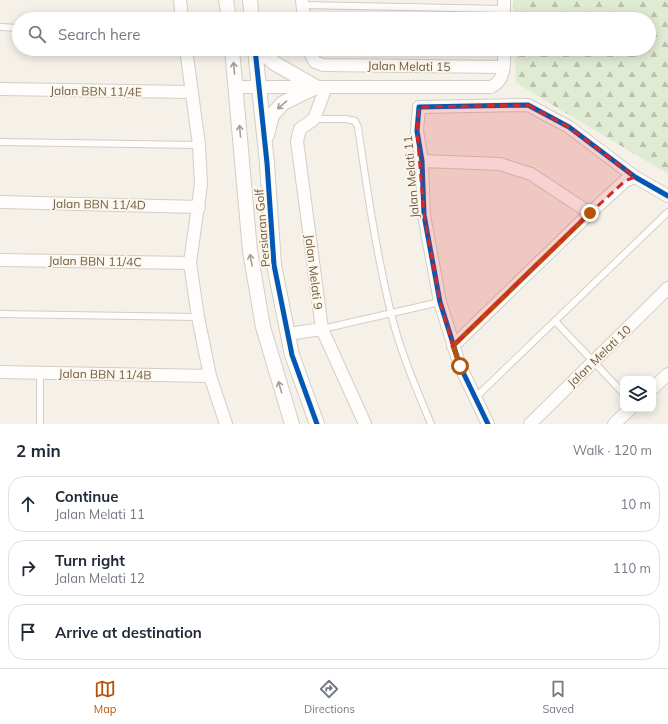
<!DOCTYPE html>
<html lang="en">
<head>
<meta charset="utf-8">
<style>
  :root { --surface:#fff; --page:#f2f2f3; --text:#1f2937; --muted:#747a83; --line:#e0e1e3; --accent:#b45309 }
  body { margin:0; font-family:Mulish,sans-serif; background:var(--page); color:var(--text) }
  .controls { position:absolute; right:12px; bottom:12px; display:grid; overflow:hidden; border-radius:8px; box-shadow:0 2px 10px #0003 }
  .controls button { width:36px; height:36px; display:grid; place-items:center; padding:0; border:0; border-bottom:1px solid var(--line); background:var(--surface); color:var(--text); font:20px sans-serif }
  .stop { position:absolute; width:12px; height:12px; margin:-9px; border:3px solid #b45309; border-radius:50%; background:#fff }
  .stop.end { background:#b45309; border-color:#fff; box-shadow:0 1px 4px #0008 }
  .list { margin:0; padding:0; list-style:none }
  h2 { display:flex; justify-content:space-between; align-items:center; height:52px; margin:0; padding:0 16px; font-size:17px }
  h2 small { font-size:13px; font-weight:400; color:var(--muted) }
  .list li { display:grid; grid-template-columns:26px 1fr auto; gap:12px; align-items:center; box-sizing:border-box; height:56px; margin:0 8px 8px; padding:0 8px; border:1px solid var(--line); border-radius:16px }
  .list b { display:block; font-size:15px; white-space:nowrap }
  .list p { margin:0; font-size:13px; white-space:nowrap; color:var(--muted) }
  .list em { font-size:13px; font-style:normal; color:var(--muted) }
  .icon { flex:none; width:22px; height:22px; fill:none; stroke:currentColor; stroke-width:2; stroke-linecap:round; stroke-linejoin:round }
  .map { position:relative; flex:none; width:668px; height:424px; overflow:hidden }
  .search { position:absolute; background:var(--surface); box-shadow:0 2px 10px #0003; left:12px; right:12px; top:12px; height:44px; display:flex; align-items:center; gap:10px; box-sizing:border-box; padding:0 14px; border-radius:22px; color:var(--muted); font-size:15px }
  .sheet { height:244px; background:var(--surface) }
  nav { display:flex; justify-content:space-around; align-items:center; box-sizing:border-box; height:56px; border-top:1px solid var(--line); background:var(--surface); font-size:11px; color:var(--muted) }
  nav a { display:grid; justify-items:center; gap:2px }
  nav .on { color:var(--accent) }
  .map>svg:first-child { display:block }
  .forest { fill:url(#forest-firs) }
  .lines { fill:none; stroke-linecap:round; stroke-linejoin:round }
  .service-casing { stroke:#d3cdc6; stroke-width:8 }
  .minor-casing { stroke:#d3cdc6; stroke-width:14 }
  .tertiary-casing { stroke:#d3cdc6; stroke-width:16 }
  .service { stroke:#fefdfc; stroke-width:6 }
  .minor { stroke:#fefdfc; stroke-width:12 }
  .tertiary { stroke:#fefdfc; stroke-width:14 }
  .cycleway-casing { stroke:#fdf7e9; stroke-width:8 }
  .cycleway { stroke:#0057b8; stroke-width:5 }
  .oneway { stroke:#a99c92 }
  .route { stroke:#b45309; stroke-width:5 }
  .marked { fill:#d62828; fill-opacity:0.2; stroke:#d62828; stroke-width:3; stroke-dasharray:8 5; stroke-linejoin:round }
  .labels { text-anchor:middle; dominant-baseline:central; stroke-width:3.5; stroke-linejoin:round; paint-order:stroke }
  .street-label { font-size:12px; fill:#705c4c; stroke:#fdf7e9 }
</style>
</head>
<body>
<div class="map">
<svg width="668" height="424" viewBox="0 0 668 424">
  <defs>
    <pattern id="forest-firs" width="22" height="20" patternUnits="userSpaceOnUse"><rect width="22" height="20" fill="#e0ebd4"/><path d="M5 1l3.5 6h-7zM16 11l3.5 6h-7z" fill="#bac2ae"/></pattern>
  </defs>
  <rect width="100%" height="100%" fill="#f5f1e8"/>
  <path class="forest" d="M513,0H668V174L516,83L515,49H649V19H514Z"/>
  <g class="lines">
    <defs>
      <path id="service" d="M302,5L504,9
        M0,27L19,28
        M314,119H346L355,121L358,127C367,189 376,252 391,313C400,351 416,388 431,424
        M0,142L199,145
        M0,314L198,317
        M555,321L623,393
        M322,329L440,302
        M475,398L668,212
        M40,424V372"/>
      <path id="minor" d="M180,0L182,19
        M302,0L304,19
        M504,0V19
        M186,49L199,145L201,184L190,263L198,317L210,376L226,424
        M308,49L315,62L323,65L504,67
        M236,87H491C506,80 504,63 504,49
        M326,87L314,119L300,129L297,141L322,329L365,424
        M0,89L192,92
        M422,161L500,164L531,174L590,213
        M0,202L199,207
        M0,260L190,263
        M288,334L322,329
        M453,346L590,213L625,181L635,177
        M0,372L210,376
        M653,388L668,374
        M488,424L460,366L440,302L424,215L422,161L417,131L419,107L528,105L569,127L635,177L668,196
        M530,424L668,288
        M614,424L630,409"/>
      <path id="tertiary" d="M226,0L229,19
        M250,0L252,19
        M232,49L250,251L263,327L292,424
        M255,49L267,163L274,265L292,355L317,424
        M260,49L274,63L316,87
        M267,135L272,115L283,103L316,87"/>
    </defs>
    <use href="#service" class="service-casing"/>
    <use href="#minor" class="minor-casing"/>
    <use href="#tertiary" class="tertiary-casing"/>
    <use href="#service" class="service"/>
    <use href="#minor" class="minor"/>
    <use href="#tertiary" class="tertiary"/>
    <defs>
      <path id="cycleway" d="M255,49L267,163L274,265L292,355L317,424
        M488,424L460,366L440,302L424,215L422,161L417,131L419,107L528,105L569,127L635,177L668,196"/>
    </defs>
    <use href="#cycleway" class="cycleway-casing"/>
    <use href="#cycleway" class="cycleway"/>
  </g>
  <defs><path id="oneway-shaft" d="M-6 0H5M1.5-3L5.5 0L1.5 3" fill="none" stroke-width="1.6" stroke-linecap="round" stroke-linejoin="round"/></defs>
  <g class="oneway">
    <use href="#oneway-shaft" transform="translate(234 68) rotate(-95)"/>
    <use href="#oneway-shaft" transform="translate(282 105) rotate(139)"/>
    <use href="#oneway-shaft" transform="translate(240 131) rotate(-95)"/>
    <use href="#oneway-shaft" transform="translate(251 260) rotate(-100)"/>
    <use href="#oneway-shaft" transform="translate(280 387) rotate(-106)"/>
  </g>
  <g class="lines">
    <path class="route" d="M460,366L453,346L590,213"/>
  </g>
  <path class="marked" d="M528,105L569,127L635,177L625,181L590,213L453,346L440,302L424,215L417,131L419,107Z"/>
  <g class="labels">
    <g class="street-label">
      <text transform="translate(409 66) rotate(1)">Jalan Melati 15</text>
      <text transform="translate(96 91) rotate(1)">Jalan BBN 11/4E</text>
      <text transform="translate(411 177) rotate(-95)">Jalan Melati 11</text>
      <text transform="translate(99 204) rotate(1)">Jalan BBN 11/4D</text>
      <text transform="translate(262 228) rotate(-95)">Persiaran Golf</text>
      <text transform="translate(95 261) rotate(1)">Jalan BBN 11/4C</text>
      <text transform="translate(314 272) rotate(83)">Jalan Melati 9</text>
      <text transform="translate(599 356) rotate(-44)">Jalan Melati 10</text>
      <text transform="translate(105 374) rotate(1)">Jalan BBN 11/4B</text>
    </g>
  </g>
</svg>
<div class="controls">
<button><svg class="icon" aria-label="layers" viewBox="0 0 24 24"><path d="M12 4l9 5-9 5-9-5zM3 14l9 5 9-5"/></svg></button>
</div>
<div class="stop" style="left:460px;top:366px"></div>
<div class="stop end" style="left:590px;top:213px"></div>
<div class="search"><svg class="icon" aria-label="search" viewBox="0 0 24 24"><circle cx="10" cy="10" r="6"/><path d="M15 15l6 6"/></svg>Search here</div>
</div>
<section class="sheet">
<h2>2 min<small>Walk · 120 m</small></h2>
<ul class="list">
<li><svg class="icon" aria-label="ahead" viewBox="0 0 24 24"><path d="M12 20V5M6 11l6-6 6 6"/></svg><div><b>Continue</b><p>Jalan Melati 11</p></div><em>10 m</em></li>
<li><svg class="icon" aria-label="right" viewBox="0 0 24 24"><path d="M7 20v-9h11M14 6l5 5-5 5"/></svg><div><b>Turn right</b><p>Jalan Melati 12</p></div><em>110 m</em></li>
<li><svg class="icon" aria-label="arrive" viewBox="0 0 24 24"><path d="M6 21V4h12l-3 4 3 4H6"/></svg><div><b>Arrive at destination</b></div></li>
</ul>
</section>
<nav>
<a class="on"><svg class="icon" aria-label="map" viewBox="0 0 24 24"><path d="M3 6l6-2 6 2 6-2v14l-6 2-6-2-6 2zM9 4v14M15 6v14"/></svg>Map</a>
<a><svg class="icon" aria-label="directions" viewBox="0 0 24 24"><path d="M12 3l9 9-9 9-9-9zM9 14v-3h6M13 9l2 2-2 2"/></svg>Directions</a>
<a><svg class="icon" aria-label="saved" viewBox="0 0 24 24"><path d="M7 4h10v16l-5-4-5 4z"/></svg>Saved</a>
</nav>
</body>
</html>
